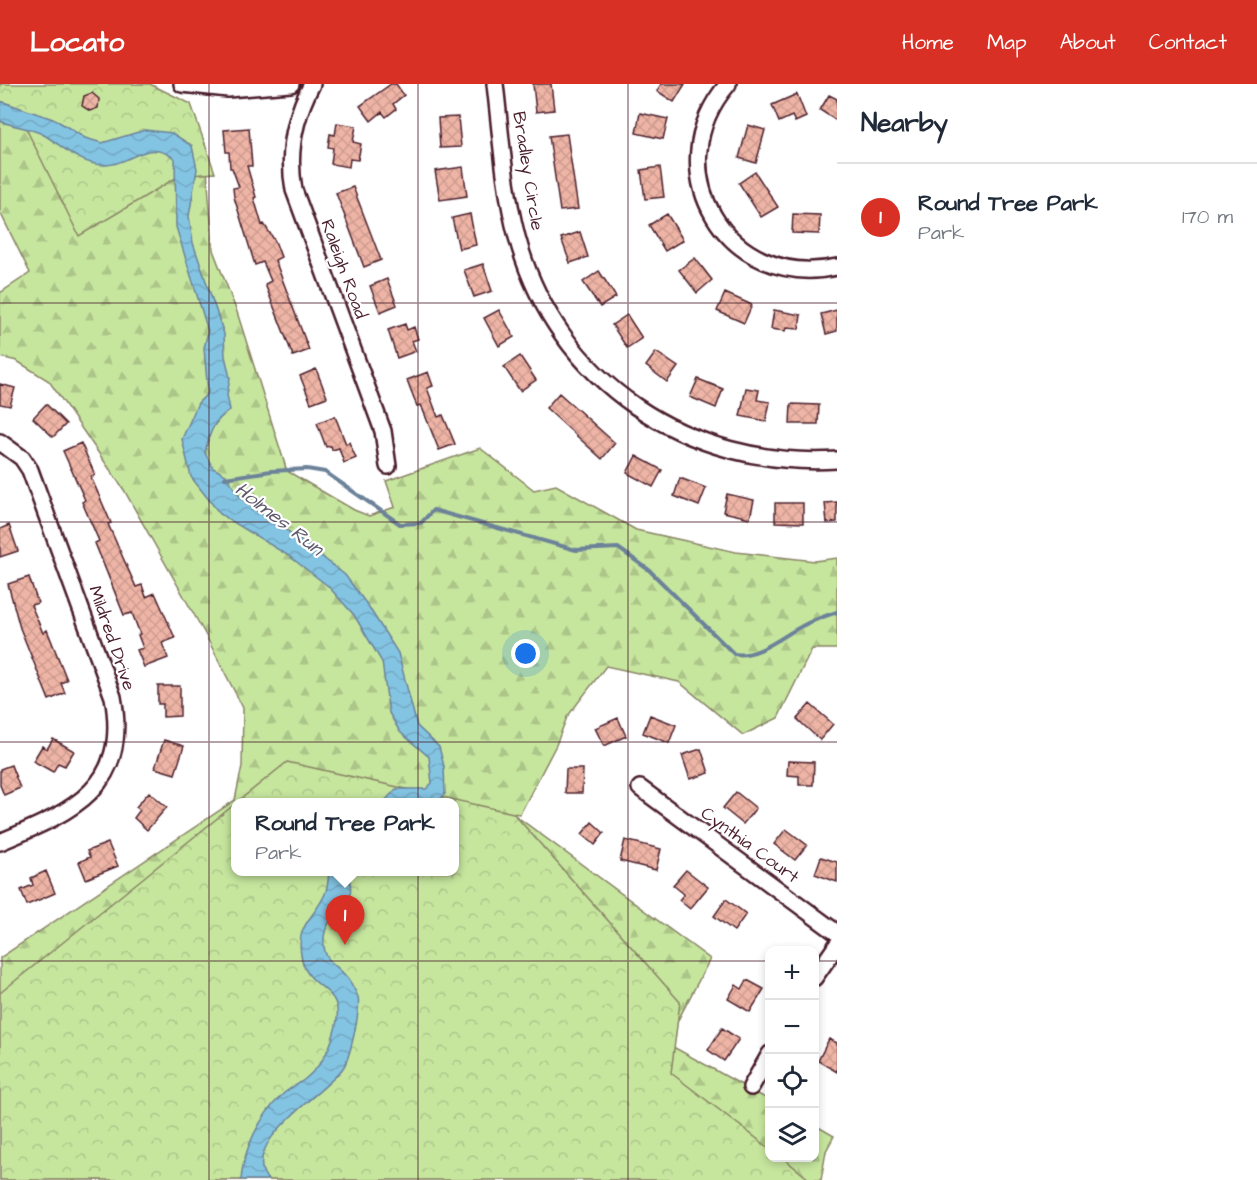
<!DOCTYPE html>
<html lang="en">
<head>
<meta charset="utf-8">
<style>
  :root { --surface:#fff; --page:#f2f2f3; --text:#1f2937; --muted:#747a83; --line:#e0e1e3; --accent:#d93025 }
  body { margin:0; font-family:"Architects Daughter",sans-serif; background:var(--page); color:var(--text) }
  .controls { position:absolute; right:18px; bottom:18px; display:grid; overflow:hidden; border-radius:12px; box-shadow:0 3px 9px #0003 }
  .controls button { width:54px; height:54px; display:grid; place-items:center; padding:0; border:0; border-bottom:2px solid var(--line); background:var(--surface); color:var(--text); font:30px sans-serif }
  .you { position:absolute; left:526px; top:570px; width:21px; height:21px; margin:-15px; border:4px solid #fff; border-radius:50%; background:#1a73e8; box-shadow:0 0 0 9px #1a73e833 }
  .badge { display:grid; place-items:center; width:39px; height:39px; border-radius:50%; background:var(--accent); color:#fff; font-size:20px; font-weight:700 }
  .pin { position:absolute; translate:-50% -50px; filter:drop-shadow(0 2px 3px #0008) }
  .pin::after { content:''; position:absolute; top:32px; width:21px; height:18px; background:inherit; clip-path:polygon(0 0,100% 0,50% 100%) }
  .popup { position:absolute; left:231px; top:714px; width:228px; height:78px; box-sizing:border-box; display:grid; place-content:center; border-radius:12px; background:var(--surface); filter:drop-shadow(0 2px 4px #0005); font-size:20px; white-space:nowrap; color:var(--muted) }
  .popup b { font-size:22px; color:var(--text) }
  .popup::after { content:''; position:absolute; left:50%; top:100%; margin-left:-12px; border:12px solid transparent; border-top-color:var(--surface) }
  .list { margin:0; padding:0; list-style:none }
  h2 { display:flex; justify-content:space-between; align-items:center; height:78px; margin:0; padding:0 24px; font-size:26px }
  h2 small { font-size:20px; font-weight:400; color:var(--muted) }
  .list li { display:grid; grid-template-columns:39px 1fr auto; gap:18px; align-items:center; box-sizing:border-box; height:108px; padding:0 24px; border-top:2px solid var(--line) }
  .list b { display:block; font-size:22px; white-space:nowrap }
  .list p { margin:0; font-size:20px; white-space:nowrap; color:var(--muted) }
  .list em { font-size:20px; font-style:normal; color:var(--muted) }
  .icon { flex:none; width:33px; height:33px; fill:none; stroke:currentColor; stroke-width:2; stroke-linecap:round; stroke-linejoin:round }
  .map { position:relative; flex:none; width:837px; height:1096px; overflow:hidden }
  header { display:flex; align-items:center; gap:36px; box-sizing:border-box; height:84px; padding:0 30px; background:var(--accent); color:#fff }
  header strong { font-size:28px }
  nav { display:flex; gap:33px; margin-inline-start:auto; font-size:21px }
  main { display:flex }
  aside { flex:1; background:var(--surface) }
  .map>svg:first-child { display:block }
  .forest { fill:url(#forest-firs); stroke:#888264; stroke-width:1.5; fill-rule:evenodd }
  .park { fill:url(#park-crowns); stroke:#888264; stroke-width:1.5 }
  .water { fill:url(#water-waves); stroke:#6c8299; stroke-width:1.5 }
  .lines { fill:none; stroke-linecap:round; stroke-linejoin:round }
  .stream { stroke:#6c8299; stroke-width:4 }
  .building { fill:url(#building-cross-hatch); stroke:#4a1f2b; stroke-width:1.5 }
  .minor-casing { stroke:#4a1f2b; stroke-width:20 }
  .minor { stroke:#fff; stroke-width:15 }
  .grid { fill:none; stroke:#4a1f2b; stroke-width:1.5; stroke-opacity:0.55 }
  .labels { text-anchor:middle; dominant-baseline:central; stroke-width:4.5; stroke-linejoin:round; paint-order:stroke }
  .street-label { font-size:18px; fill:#4a1f2b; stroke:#fff }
  .water-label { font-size:20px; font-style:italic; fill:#5e596b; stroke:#fff }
</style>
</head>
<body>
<header>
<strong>Locato</strong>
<nav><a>Home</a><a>Map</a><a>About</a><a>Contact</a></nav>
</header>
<main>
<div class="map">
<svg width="837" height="1096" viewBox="0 0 837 1096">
  <defs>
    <pattern id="forest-firs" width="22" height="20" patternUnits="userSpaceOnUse" patternTransform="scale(1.5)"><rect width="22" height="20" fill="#c6e69e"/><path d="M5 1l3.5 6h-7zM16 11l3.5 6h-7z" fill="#acc588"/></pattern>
    <pattern id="park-crowns" width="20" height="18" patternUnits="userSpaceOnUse" patternTransform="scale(1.5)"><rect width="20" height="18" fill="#c6e69e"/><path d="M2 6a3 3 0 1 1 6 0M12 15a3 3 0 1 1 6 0" fill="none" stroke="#acc588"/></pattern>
    <pattern id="water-waves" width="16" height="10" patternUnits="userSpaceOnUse" patternTransform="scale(1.5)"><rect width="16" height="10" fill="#83c4e3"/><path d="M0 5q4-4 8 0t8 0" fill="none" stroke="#73a8c3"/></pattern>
    <pattern id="building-cross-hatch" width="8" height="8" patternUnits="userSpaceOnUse" patternTransform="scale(1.5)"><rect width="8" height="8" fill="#eeb5a6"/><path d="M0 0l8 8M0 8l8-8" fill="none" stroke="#ce9b8f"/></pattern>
  </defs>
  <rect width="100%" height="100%" fill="#fff"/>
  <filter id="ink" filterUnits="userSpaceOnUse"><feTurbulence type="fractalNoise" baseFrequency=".0167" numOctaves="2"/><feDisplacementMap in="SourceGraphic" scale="12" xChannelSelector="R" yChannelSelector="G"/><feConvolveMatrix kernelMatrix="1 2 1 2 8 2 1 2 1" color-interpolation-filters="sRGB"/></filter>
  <g filter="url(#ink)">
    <path class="forest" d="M0,17L44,32L180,37L205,59L213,166L237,228L287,387L354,426L369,432L395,423L386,397L480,364L534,406L556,401L636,446L736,468L815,477L837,474V565H812L778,634L743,651L679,598L606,582L567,633L556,661L520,730L512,729L710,875L666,959L769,1016L770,1074H814L815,1041L834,1052L826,1067L821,1096H0V874L235,716L242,682L243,624L205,550L124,406L49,297L17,277L0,273V209L30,189L0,128ZM236,718H454V788H236Z"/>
    <path class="park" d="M0,0H150L191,20L215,89L179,92L79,152L15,22L0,17Z
      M287,678L513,729L680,918L671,989L769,1064L770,1074H783L810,1096H0V909L235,720L236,788H454V718H237Z"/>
    <path class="water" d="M0,17L56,36L85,54L102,59L145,46L172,49L192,62L197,85L189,132L193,159L224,250L225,272L230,294L227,311L230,326C213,337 209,350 205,369L213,384L226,391L238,410L251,423L297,453L345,491L368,522L398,569L417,642L439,663L444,682L445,710L438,718H384L396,705H426L432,699L429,673L400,648L389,629L382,578L354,531L328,502L289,472L220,430L191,393L182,355L198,319L208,309L204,264L208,247L176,143L175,75C147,53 133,80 106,81C81,82 63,62 44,51C32,44 14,43 0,37Z
      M329,788H349C349,794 352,804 350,810C343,832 322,833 324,861C325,877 334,879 344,890C349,895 355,906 358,913C361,925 350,974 343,984C326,1009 237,1059 268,1096H241C243,1066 260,1032 282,1011C289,1004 298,1001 305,995C320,983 329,968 334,949C349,900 310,910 302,876C294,840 313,837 325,810C328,803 328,795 329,788Z"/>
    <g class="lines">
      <path class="stream" d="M225,394L271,387L307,385L325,388L400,440L421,439L433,426L576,466L618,464L649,486L734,570C758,574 782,552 802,542C813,536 825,532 837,528"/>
    </g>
    <path class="building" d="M391,0H396L404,11L393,20L396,25L386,33L382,28L371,37L360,22Z
      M533,0H551L554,26L536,28Z
      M661,0H685L674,18L657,7Z
      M92,9L99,15L98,24L90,27L82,22L84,12Z
      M797,10L806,33L795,38L792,32L779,38L772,21Z
      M829,11L837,15V37L820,26Z
      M640,29L668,35L663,55L636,49Z
      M458,33L461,63L440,64L438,34Z
      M337,39L356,42L353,58L361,60L358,76L350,75L349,83L331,80L333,64L328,63L330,50L335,51Z
      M748,41L765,46L756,79L739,74Z
      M249,44L252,82H247L256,113L254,114L262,141L264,140L275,157L281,173L275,176L309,266L293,272L265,200L271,197L263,178L255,181L234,113L233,104L239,103L232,84H230L229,68H226L224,46Z
      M567,50L578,125L560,127L549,52Z
      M463,83L467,112L440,116L435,87Z
      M660,83L664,113L645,115L641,86Z
      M755,88L778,123L761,133L739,99Z
      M353,103L381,176L364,183L336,109Z
      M470,130L476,161L459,165L452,134Z
      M667,130L683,156L665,167L649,141Z
      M793,130L820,131L819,150L792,149Z
      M580,148L588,173L570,179L561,154Z
      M695,174L712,196L697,209L679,186Z
      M483,180L492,207L474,213L464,186Z
      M599,187L616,213L600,223L583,198Z
      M387,195L397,221L380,228L370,202Z
      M725,209L752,221L744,239L717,227Z
      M499,226L514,253L499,262L484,234Z
      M774,226L801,231L799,245L786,244L785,247L771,245Z
      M837,226V247L826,250L821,230Z
      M627,231L642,254L627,264L612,241Z
      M405,240L407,246L414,243L418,255L412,257L416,267L397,274L388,246Z
      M656,268L678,283L667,298L646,282Z
      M520,272L536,296L520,307L504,283Z
      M316,285L327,313L311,319L300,292Z
      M428,288L433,302L427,304L438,333L443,331L455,360L439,366L421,321L417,322L407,296Z
      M698,295L723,305L716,324L690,313Z
      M0,300L15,304L10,322L0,320Z
      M746,304L759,306L757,316L770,318L766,337L740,332Z
      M559,309L615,359L602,375L546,324Z
      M46,320L66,340L53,353L33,334Z
      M791,320L819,321L818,340H790Z
      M335,332L346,360L349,358L356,374L344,379L339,364L332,366L331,362L326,363L317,339Z
      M81,359L95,391L91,393L111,439L108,440L136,503L142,501L146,513L155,509L175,554L162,559L168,574L144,583L137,566L143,564L138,551L140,550L132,529L124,531L95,459L99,457L82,418L85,416L63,367Z
      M636,372L662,386L653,403L627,389Z
      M680,394L706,404L699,422L674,412Z
      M727,410L754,416L750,434L723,428Z
      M837,418V438L827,439L825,419Z
      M775,419H803V439L775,438Z
      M9,441L18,467L0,473V445Z
      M29,493L38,519L31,521L43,549L47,546L67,596L61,599L65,609L49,616L20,544L8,500Z
      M158,602H180V632L163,633V620H158Z
      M810,620L833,640L820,656L797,635Z
      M650,631L676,641L669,659L643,649Z
      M618,634L626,652L604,662L595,644Z
      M53,655L74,667L65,682L58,679L53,688L33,677L42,662L47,665Z
      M164,656L184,662L175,690L155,684Z
      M701,665L709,689L690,695L682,671Z
      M788,677L814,678L813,701H799V692L787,691Z
      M11,681L20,704L4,711L0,701V685Z
      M566,685H583L582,709H565Z
      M149,708L167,723L147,746L134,734L140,726L136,723Z
      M736,708L756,724L743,740L723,724Z
      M592,738L604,749L595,761L582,750Z
      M786,745L807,761L795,776L774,760Z
      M625,756L661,765L656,786L620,777Z
      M108,759L118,782L86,795L79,778L90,773L87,767Z
      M821,773L837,778V798L815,790Z
      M686,786L708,803L690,825L679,816L684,810L673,801Z
      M46,787L55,809L27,821L21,806L33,801L31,794Z
      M726,815L746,830L734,847L714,832Z
      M747,896L764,905L750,928L728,915L736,901L742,905Z
      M722,944L739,955L724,977L708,966Z
      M829,955L837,959V988L818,977Z"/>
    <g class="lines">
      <defs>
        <path id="minor" d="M182,0L228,5L291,0
          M312,0C294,34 287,68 294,106L383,347L388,382
          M495,0C501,51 504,104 517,153C556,299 689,385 837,376
          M728,0C655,85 727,207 837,183
          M0,358L22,374L30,386L113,613C130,705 71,728 0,758
          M640,704L837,849
          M814,894L837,861
          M751,1003L770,970"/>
      </defs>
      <use href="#minor" class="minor-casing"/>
      <use href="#minor" class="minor"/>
    </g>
  </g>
  <path class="grid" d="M209,0V1096M418,0V1096M628,0V1096M0,219H837M0,438H837M0,658H837M0,877H770M814,877H837"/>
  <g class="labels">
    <g class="street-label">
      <text transform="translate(528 87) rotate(81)">Bradley Circle</text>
      <text transform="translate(344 185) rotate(70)">Raleigh Road</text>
      <text transform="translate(112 554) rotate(71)">Mildred Drive</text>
      <text transform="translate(750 761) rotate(36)">Cynthia Court</text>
    </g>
    <g class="water-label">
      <text transform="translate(279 435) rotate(38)">Holmes Run</text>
    </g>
  </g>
</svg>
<div class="controls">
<button>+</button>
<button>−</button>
<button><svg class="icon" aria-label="locate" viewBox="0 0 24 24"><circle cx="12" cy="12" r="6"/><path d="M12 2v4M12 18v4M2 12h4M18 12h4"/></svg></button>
<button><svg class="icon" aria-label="layers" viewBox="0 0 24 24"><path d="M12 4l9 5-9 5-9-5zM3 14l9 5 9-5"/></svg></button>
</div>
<div class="you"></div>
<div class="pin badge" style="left:345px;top:861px">1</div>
<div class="popup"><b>Round Tree Park</b>Park</div>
</div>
<aside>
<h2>Nearby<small></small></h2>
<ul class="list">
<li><span class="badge">1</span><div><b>Round Tree Park</b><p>Park</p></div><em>170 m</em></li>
</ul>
</aside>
</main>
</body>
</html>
